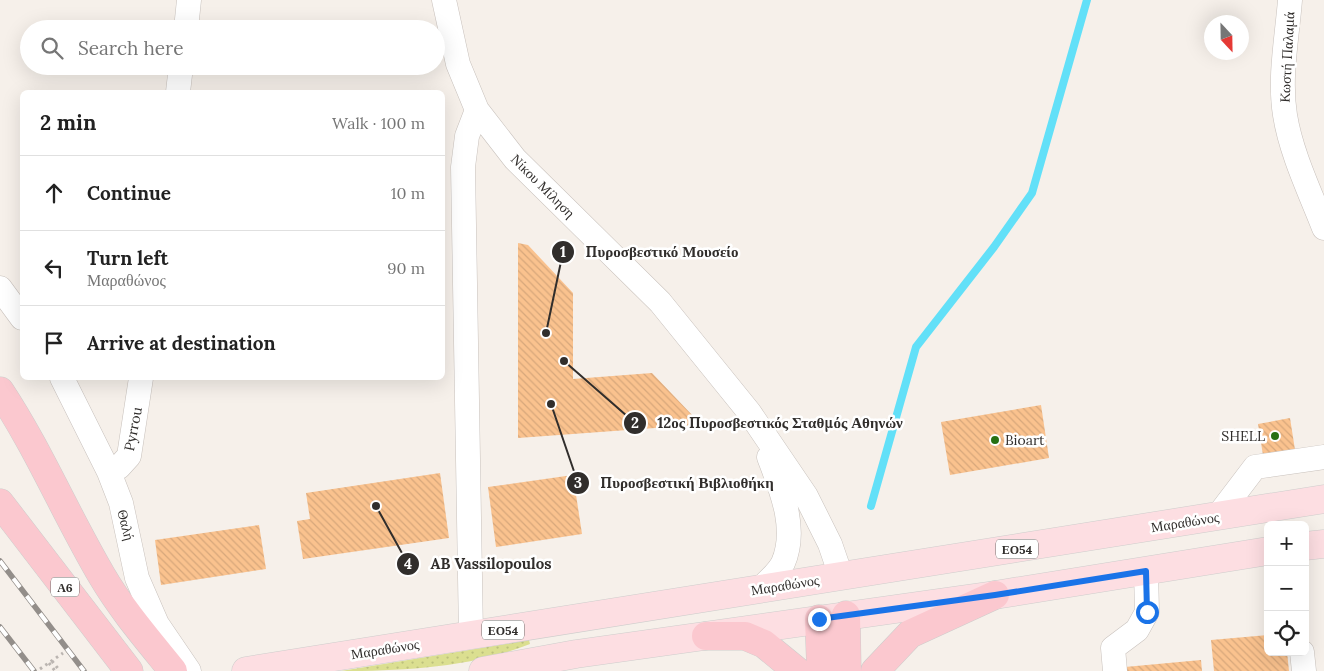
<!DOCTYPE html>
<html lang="en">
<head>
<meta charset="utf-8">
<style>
  :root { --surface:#fff; --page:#f2f2f2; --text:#222; --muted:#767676; --line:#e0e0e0 }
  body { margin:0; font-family:Lora,serif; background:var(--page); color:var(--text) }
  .controls { position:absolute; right:15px; bottom:15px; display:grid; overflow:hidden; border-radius:8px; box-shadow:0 5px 20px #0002 }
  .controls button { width:45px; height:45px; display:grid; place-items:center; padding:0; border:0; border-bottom:1px solid var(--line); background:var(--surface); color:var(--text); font:25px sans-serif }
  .compass { position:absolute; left:1204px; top:15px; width:45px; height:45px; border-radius:50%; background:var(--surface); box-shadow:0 5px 20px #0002; rotate:158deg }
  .stop { position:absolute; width:15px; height:15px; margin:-11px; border:4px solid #1a73e8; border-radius:50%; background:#fff }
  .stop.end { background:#1a73e8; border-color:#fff; box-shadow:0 1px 5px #0008 }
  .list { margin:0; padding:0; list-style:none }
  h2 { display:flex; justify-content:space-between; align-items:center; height:65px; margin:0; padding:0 20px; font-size:21px }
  h2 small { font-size:16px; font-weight:400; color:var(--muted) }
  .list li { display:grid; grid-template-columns:32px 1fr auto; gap:15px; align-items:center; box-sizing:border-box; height:75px; padding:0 20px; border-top:1px solid var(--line) }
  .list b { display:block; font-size:19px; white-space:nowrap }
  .list p { margin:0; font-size:16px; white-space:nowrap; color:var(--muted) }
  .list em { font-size:16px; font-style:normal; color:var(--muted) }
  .icon { flex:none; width:28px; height:28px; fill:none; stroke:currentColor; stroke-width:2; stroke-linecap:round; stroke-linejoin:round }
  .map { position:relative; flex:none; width:1324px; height:671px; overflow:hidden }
  .search { position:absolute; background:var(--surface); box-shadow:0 5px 20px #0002; left:20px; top:20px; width:425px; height:55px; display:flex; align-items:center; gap:12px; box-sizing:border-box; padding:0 18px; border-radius:28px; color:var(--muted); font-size:19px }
  .panel { position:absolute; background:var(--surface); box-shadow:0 5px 20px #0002; left:20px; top:90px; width:425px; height:290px; border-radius:8px }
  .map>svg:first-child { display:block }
  .grass { fill:url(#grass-dots) }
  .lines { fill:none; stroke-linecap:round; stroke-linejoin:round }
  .stream { stroke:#62e0f8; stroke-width:8 }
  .building { fill:url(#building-back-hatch) }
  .minor-casing { stroke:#c8c1bc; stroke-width:25 }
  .major-casing { stroke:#cecdcc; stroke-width:29 }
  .highway-casing { stroke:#cecdcc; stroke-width:29 }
  .path { stroke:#bbb5b1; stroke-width:3; stroke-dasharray:2.5 4; stroke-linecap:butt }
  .minor { stroke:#fff; stroke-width:24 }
  .major { stroke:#fddee2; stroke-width:28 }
  .highway { stroke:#fbc8cf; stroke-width:28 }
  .rail-casing { stroke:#938e8a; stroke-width:5.5 }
  .rail { stroke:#fff; stroke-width:4; stroke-dasharray:11; stroke-linecap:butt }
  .route { stroke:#1a73e8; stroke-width:6 }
  .poi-dot { fill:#277013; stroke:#fff; stroke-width:2 }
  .labels { text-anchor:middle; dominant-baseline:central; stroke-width:5; stroke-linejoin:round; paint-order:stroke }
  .shield { fill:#fff; stroke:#6f6d6b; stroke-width:1 }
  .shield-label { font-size:12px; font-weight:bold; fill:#312e2c }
  .street-label { font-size:14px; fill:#312e2c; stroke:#fff }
  .poi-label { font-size:14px; fill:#312e2c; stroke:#fff; text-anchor:end }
  .leader { fill:none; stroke:#312e2c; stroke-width:2 }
  .callout-dot { fill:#312e2c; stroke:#fff; stroke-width:2 }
  .mark-label { font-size:15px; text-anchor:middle; font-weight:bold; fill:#fff }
  .callout-label { font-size:15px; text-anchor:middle; font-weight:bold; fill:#312e2c; stroke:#fff; stroke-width:5; stroke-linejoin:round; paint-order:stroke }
</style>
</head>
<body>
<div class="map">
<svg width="1324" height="671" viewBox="0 0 1324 671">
  <defs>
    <pattern id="grass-dots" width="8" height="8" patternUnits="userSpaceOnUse" patternTransform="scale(1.25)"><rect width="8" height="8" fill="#dbdf90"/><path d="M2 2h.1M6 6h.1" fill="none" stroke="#bcc07c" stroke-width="1.8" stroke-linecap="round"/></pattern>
    <pattern id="building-back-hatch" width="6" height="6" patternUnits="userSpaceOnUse" patternTransform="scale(1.25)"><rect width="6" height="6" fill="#fac28e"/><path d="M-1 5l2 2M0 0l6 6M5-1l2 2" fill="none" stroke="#d7a77b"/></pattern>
  </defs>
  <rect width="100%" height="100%" fill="#f6f0ea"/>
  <path class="grass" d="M529,640L530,644C473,667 402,671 341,671Z"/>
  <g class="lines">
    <path class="stream" d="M871,506L916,347L994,247L1032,193L1087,0"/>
  </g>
  <path class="building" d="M518,243L528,245L573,293V379L652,373L694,417L696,425L518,438Z
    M1041,405L1049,458L950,475L941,422Z
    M1290,418L1298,469L1266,474L1258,424Z
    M440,473L449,538L303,559L297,521L310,519L306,493Z
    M573,475L582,534L496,547L488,487Z
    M259,525L266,569L161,585L155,540Z
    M1268,635V652H1287L1289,671H1214L1211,640Z
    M1201,660L1202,671H1125V667Z"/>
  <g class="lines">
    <defs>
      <path id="minor" d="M444,0L458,64L477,110L515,159L660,302L749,412L806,496L830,544L841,576
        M1290,0C1287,38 1279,77 1285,115C1291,153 1310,192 1324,228
        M186,29L189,0
        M178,92L181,66
        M0,288L22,318
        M62,378L109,472L121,503L137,578L157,624L189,671
        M109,472L119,467L129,456L141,378
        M1217,517L1255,467L1324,457
        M760,589C768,581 778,573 783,563C798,529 781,489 769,457
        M471,635L463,167L467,136L477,110
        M1302,652L1304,671
        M1115,671L1113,648L1137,630L1147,612L1146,571"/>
      <path id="major" d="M1305,546L1324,544
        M246,671L1324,499
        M483,671L576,654L995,595L1268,551"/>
      <path id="highway" d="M0,391C39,450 66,515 102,576C122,610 148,640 173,671
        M0,503L129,671
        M846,615L847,671
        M819,619L821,671
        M706,636H745L764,644L797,671
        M875,671L910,634L995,595"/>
    </defs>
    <use href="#minor" class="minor-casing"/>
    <use href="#major" class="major-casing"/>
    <use href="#highway" class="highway-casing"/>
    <path class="path" d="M52,661L60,671
      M49,663L55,671
      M40,669L63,653"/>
    <use href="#minor" class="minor"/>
    <use href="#major" class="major"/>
    <use href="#highway" class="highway"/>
    <defs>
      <path id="rail" d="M0,561L84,671
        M0,627L34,671"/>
    </defs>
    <use href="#rail" class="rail-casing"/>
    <use href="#rail" class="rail"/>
  </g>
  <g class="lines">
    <path class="route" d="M819,619L995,595L1146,571L1147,612"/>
  </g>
  <g class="poi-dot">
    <circle cx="1275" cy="436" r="5"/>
    <circle cx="995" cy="440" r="5"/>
  </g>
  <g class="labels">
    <g class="shield">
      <rect x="996" y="539.5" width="42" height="19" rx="4"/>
      <rect x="51" y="577.5" width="28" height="19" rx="4"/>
      <rect x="482" y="620.5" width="42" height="19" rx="4"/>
    </g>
    <g class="shield-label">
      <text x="1017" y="549">ΕΟ54</text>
      <text x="65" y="587">Α6</text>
      <text x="503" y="630">ΕΟ54</text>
    </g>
    <g class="street-label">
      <text transform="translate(1287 57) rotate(-87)">Κωστή Παλαμά</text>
      <text transform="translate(543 186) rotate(45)">Νίκου Μίληση</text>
      <text transform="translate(133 429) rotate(-79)">Pyrrou</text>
      <text transform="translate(1185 522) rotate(-9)">Μαραθώνος</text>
      <text transform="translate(126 525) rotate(76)">Θαλή</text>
      <text transform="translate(785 585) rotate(-9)">Μαραθώνος</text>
      <text transform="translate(385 649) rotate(-9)">Μαραθώνος</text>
    </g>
    <g class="poi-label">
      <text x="1265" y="436">SHELL</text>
      <text x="1005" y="440" text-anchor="start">Bioart</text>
    </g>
  </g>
  <path class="leader" d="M546 333L563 252M564 361L635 423M551 404L578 483M376 506L408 564"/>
  <g class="callout-dot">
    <circle cx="546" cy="333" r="5"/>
    <circle cx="564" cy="361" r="5"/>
    <circle cx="551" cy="404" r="5"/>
    <circle cx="376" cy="506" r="5"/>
    <circle cx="563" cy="252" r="12"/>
    <circle cx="635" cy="423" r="12"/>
    <circle cx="578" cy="483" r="12"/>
    <circle cx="408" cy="564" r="12"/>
  </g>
  <g class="mark-label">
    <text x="563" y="257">1</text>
    <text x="635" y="428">2</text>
    <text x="578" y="488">3</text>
    <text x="408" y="569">4</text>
  </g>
  <g class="callout-label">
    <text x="662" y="257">Πυροσβεστικό Μουσείο</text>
    <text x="780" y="428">12ος Πυροσβεστικός Σταθμός Αθηνών</text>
    <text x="687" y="488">Πυροσβεστική Βιβλιοθήκη</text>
    <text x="491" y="569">AB Vassilopoulos</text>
  </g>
</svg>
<div class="controls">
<button>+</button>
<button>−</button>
<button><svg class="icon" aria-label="locate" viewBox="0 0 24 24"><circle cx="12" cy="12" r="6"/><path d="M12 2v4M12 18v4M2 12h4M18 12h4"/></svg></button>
</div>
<svg class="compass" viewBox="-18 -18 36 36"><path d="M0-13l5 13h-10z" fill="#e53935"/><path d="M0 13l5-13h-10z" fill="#767676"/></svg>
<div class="stop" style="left:1147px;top:612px"></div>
<div class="stop end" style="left:819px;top:619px"></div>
<div class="search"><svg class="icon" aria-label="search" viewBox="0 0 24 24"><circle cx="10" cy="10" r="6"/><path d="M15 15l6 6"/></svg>Search here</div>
<section class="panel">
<h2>2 min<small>Walk · 100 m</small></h2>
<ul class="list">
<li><svg class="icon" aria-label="ahead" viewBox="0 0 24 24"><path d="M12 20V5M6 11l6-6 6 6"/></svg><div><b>Continue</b></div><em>10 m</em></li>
<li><svg class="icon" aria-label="left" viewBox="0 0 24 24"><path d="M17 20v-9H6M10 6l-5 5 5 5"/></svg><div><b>Turn left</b><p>Μαραθώνος</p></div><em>90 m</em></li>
<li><svg class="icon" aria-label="arrive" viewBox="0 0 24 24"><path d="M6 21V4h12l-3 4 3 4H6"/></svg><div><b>Arrive at destination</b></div></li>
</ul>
</section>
</div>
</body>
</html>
